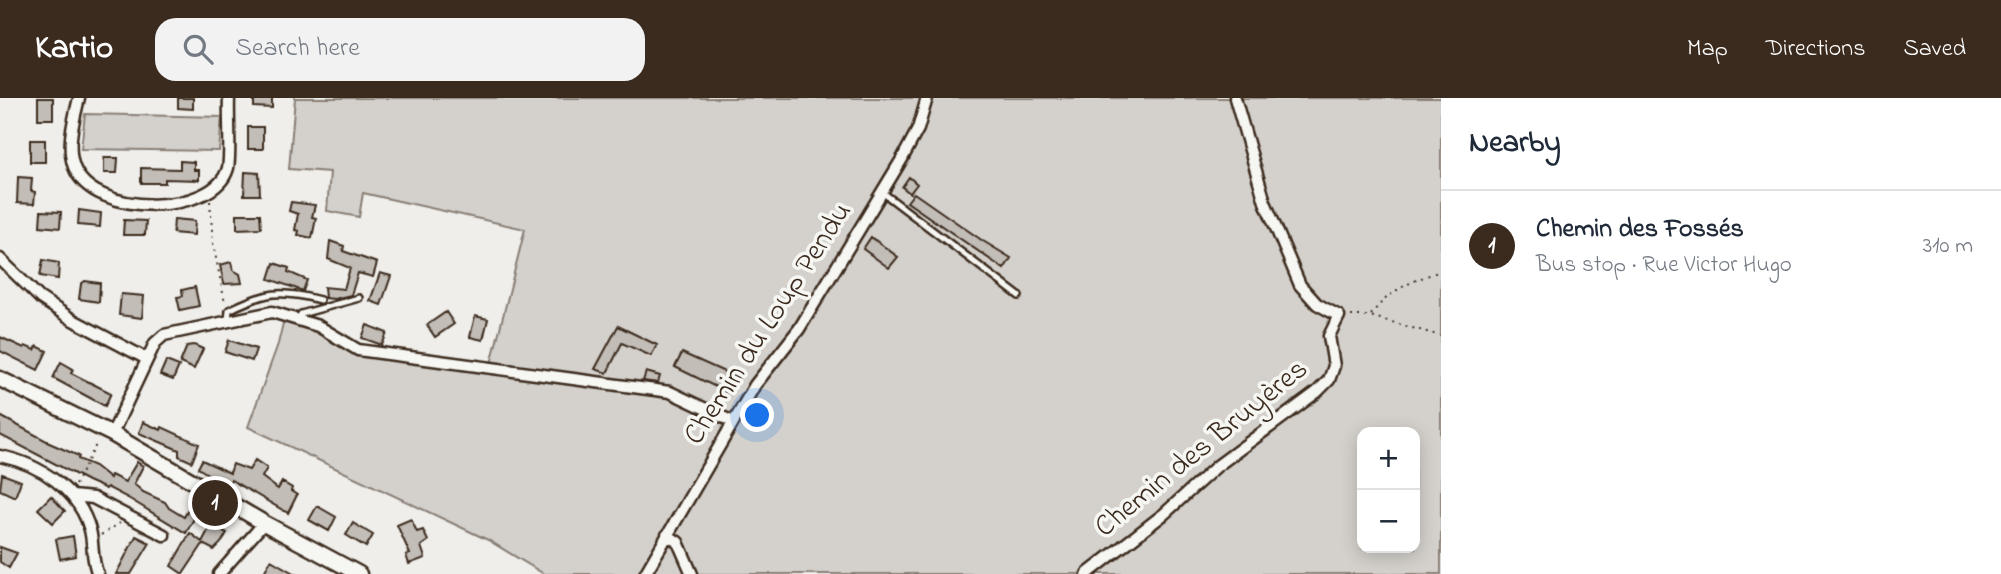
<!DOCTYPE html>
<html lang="en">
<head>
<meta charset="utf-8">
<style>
  :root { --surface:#fff; --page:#f2f2f3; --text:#1f2937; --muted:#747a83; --line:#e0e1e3; --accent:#3b2a1e }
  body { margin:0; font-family:"Indie Flower",sans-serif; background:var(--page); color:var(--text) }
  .controls { position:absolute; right:21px; bottom:21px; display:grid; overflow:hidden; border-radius:14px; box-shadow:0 4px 18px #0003 }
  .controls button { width:63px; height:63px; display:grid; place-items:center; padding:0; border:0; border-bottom:2px solid var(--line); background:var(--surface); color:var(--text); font:35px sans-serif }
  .you { position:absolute; left:758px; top:318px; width:24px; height:24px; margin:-18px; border:5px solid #fff; border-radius:50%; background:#1a73e8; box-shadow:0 0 0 10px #1a73e833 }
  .badge { display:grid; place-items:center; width:46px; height:46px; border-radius:50%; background:var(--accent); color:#fff; font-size:23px; font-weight:700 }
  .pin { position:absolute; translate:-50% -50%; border:4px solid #fff; box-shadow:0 2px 7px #0006 }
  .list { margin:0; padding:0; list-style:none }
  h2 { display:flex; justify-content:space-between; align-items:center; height:91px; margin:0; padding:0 28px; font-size:30px }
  h2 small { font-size:23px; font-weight:400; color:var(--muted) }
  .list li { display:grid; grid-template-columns:46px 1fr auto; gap:21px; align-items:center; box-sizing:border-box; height:112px; padding:0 28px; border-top:2px solid var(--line) }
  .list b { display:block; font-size:26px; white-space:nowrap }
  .list p { margin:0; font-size:23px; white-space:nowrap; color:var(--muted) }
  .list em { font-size:23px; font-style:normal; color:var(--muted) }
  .icon { flex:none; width:38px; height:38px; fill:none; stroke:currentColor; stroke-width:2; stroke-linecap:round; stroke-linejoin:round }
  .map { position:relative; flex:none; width:1441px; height:476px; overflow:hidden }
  header { display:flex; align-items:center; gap:42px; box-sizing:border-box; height:98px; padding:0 35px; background:var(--accent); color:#fff }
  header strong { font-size:33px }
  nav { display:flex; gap:38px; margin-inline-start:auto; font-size:24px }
  .search { width:490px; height:63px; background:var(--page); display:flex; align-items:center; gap:18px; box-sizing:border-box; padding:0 24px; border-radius:21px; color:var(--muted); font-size:26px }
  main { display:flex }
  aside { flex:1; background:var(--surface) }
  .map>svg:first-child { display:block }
  .green { fill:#d4d1cc; stroke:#887e75; stroke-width:2; fill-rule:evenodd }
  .building { fill:#c2bdb7; stroke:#3b2a1e; stroke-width:2 }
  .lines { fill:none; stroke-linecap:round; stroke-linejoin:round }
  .service-casing { stroke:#3b2a1e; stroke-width:10 }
  .minor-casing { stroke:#3b2a1e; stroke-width:15 }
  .secondary-casing { stroke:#3b2a1e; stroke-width:19 }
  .path { stroke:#3b2a1e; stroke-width:2; stroke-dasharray:2 5; stroke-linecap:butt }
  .service { stroke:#f6f6f2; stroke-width:5 }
  .minor { stroke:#f6f6f2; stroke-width:10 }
  .secondary { stroke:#f6f6f2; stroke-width:14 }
  .labels { text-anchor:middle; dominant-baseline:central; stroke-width:7; stroke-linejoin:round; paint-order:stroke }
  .street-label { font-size:30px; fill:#3b2a1e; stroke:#f6f6f2 }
</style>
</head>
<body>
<header>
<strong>Kartio</strong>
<div class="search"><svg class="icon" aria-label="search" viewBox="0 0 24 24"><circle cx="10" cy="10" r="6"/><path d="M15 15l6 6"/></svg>Search here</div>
<nav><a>Map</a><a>Directions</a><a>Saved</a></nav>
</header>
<main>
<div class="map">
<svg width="1441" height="476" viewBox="0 0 1441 476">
  <rect width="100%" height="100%" fill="#efeeea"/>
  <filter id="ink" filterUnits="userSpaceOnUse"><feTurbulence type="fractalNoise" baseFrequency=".0143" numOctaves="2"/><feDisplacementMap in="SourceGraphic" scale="14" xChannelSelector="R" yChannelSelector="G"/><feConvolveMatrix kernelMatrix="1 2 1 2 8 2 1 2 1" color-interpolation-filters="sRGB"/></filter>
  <g filter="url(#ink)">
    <path class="green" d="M295,0H1441V476H544L488,442L248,329L278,246L285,217L358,252L490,270L525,131L363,95L359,119L327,113L330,74L289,71ZM1362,334H1415V450H1362Z
      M85,16L222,19L219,53L81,51Z"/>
    <path class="building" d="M38,0H53V21H38Z
      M178,0H193V11L178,10Z
      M254,0H272V10L254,9Z
      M248,29H263V51H248Z
      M30,42H45V64H30Z
      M104,60H118L117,75H104Z
      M180,63L194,64V72H199V82L165,81V85H141V70L180,71Z
      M245,74L259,75L260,97H244Z
      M18,79L32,80L31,93L35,94L34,106L17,105Z
      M909,79L917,86L910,95L902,89Z
      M914,95L983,143L1011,160L1004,171L907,104Z
      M291,104L315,107L312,119L316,120L312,140L298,137L299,133L295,132L298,116L289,113Z
      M79,112L101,115L100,129L78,127Z
      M41,113L61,114L60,130L40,128Z
      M237,116H260L261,130L237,131Z
      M174,121L195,123L194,137L173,135Z
      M124,122L146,123L145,137H123Z
      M871,139L898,159L889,170L863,151Z
      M330,143L344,148L343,153L377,165L373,179L358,175L351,197L334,201L325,200L324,189L344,191L350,170L328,161Z
      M43,162L59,165L58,181L40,178Z
      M231,164L233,172L240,176L242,185L224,186L220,167Z
      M274,165L289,170L288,174L307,182L303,193L269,181Z
      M380,175L391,178L381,207L370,203Z
      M85,183L100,185L99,204L79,201L81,186Z
      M195,189L199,208L180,212L177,199L183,198L182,192Z
      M121,196L144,198L142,220L119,217Z
      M446,214L454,226L435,239L427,227Z
      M475,218L488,221L483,242L470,239Z
      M367,227L387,235L382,247L362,240Z
      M618,228L657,247L651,258L622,245L607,275L595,271Z
      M0,239L24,250L25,248L35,252L37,248L47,253L38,272L0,253Z
      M229,242L256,251L252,263L225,254Z
      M194,247L203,251L194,271L180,265L187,248Z
      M682,255L738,280L730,296L675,269Z
      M166,263L179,268L173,282L160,277Z
      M61,264L73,271L71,275L111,295L105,308L53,280Z
      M646,274L660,278L658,285L643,283Z
      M0,318L47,343V344L79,358L78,361L95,368L110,380L111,377L125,384L137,364L143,368L134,386L143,394L165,404L169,410L184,419L188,412L196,417L186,435L128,400L107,389L106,391L88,383L0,337Z
      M143,324L161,332L162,329L199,346L192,364L179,358V352L139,335Z
      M202,362L230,375L233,366L249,372L255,362L267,370L262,379L278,391L282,384L292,390L291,393L297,397L288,415L231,382L227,388L198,370Z
      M2,376L21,383L15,399L0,392Z
      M51,398L65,413L53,425L38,411Z
      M317,408L336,419L329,433L309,422Z
      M411,421L417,434L423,432L428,443L421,448L425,460L409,466L406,457L410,456L397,427Z
      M353,425L373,437L366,449L346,437Z
      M211,427L227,435L221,445L214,452L203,446L183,476L171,468L190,435L202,444Z
      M73,438L76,458L60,461L56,441Z
      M136,438L150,445L131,476H116Z
      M0,449L17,455L9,470L0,464Z
      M271,462L295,476H263Z"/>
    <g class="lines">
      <defs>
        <path id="service" d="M882,94L1019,198
          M298,221L301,216L359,200
          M228,223L229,212C266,194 280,191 320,202"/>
        <path id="minor" d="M79,0C74,21 66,48 74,69C93,120 215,118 228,70C231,56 228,17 229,0
          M0,161L40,200L73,222L147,261
          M112,336L155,245L164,237L272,214L318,228L358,252L670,294L733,324
          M0,358C40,366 79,392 90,432C94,447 91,462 98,476
          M72,398L93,400L164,437
          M667,437L678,444L692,476
          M219,476L264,425
          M645,476L755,287L799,231L902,61L918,31L927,0
          M1087,476L1164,416L1217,368L1317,294L1329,282L1334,268L1329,238L1339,218L1317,206L1300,187L1265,104L1235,0"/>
        <path id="secondary" d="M0,281L112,336L264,425L359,476"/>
      </defs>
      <use href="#service" class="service-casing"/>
      <use href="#minor" class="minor-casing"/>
      <use href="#secondary" class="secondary-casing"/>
      <path class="path" d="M210,103L213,145L225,205
        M1371,217C1388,193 1413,182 1441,173
        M1351,218H1370L1441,238
        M75,387L97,345
        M101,437L120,425"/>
      <use href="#service" class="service"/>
      <use href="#minor" class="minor"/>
      <use href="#secondary" class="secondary"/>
    </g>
  </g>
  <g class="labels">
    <g class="street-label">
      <text transform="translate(769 226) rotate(-57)">Chemin du Loup Pendu</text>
      <text transform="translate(1202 351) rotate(-39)">Chemin des Bruyères</text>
    </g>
  </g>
</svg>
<div class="controls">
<button>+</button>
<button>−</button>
</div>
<div class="you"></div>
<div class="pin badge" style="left:215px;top:405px">1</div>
</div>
<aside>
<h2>Nearby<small></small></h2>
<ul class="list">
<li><span class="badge">1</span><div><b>Chemin des Fossés</b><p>Bus stop · Rue Victor Hugo</p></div><em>310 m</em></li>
</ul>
</aside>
</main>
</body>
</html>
